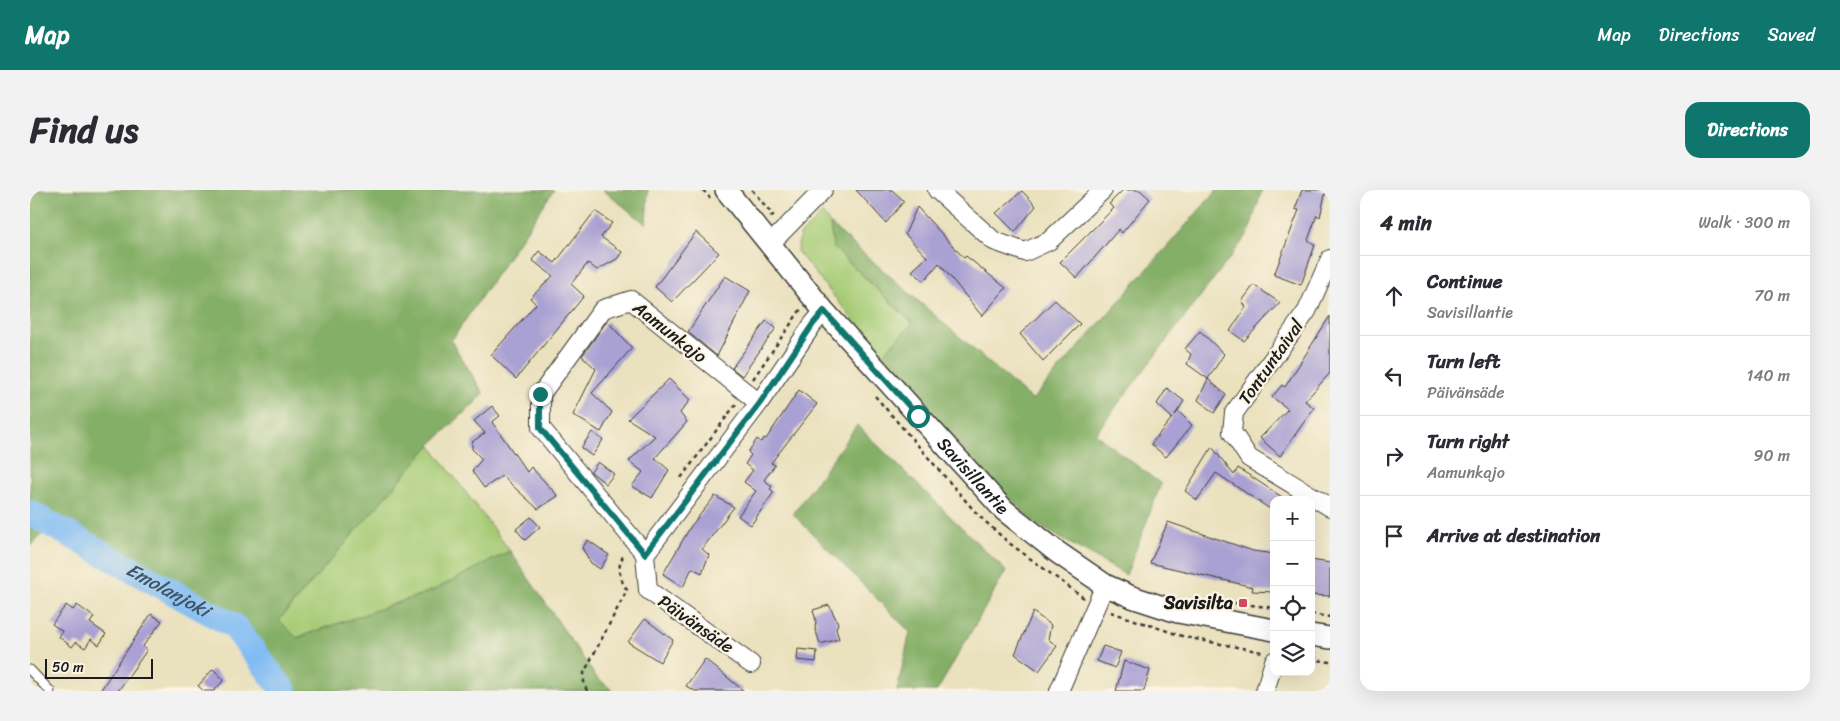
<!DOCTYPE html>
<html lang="en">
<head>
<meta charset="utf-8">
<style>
  :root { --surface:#fff; --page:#f2f2f3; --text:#2b2b33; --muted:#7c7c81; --line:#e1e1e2; --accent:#0f766e }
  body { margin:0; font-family:Sriracha,sans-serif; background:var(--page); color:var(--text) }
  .controls { position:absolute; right:15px; bottom:15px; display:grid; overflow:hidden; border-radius:10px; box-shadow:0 5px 20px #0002 }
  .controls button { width:45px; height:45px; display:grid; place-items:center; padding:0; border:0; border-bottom:1px solid var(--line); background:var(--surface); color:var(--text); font:25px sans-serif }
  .scale { position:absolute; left:15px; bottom:12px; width:108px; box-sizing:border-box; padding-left:5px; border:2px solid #1c1c1c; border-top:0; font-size:14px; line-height:18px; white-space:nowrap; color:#1c1c1c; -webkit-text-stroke:4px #fcf5e5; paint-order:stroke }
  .stop { position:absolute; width:15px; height:15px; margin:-11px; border:4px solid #0f766e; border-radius:50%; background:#fff }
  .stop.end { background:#0f766e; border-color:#fff; box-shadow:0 1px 5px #0008 }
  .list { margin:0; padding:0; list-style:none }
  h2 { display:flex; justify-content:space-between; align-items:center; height:65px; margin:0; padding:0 20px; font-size:21px }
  h2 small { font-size:16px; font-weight:400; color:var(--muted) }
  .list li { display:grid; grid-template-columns:32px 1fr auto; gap:15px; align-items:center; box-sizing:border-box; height:80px; padding:0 20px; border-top:1px solid var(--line) }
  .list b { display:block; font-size:19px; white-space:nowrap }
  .list p { margin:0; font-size:16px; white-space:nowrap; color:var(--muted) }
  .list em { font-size:16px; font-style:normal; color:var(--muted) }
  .icon { flex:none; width:28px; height:28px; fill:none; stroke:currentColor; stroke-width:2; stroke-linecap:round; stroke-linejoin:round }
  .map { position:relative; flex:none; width:1300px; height:501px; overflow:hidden; border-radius:15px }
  header { display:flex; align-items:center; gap:30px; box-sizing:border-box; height:70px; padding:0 25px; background:var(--accent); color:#fff }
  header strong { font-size:24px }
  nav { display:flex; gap:28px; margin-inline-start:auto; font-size:18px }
  .intro { display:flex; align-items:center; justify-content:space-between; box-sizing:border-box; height:120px; padding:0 30px }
  h1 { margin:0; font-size:35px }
  .button { padding:12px 22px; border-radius:15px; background:var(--accent); color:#fff; font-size:18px; font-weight:700 }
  main { display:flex; gap:30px; padding:0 30px }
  aside { flex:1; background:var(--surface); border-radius:15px; box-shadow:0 5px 20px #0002 }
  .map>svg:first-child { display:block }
  .green { fill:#a5cb75; stroke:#607448 }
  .forest { fill:#84af66; stroke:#506641 }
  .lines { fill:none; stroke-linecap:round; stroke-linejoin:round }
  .river { stroke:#80bcf3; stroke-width:26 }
  .building { fill:#a9a0d3 }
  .service-casing { stroke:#3b3a34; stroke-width:11 }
  .minor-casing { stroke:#3b3a34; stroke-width:20 }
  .tertiary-casing { stroke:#3b3a34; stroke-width:24 }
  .path { stroke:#3b3a34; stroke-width:2.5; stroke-dasharray:4 4; stroke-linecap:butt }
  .service { stroke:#fff; stroke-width:9 }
  .minor { stroke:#fff; stroke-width:18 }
  .tertiary { stroke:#fff; stroke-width:21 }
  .route { stroke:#0f766e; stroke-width:6 }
  .poi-dot { fill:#d1495b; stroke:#fcf5e5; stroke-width:2 }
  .labels { text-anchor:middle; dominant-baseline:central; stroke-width:4.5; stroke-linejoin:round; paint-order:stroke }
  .street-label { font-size:18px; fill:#1c1c1c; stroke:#fcf5e5 }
  .poi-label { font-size:18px; font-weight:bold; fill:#1c1c1c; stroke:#fcf5e5; text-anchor:end }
  .water-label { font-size:19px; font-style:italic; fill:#3f5467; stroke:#fcf5e5 }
</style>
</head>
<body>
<header>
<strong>Map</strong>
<nav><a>Map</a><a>Directions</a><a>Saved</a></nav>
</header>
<div class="intro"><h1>Find us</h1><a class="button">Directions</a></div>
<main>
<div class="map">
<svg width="1300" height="501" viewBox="0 0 1300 501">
  <rect width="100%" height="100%" fill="#fcf5e5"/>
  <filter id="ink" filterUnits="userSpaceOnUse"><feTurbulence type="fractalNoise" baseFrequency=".02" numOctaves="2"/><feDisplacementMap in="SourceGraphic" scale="10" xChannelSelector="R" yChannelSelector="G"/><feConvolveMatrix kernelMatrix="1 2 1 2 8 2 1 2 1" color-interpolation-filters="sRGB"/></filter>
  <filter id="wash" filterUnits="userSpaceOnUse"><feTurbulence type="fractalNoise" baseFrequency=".0096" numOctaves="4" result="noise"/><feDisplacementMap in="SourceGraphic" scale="20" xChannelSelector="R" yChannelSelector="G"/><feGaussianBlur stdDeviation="1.12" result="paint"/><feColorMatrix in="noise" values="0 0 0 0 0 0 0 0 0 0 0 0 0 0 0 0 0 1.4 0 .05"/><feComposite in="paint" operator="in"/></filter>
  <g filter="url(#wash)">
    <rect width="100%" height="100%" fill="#eae1be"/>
    <path class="green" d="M792,23L800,34L803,57L883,134L852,165L767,61L770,45Z
      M400,255L480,361L404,400L266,448L249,430Z"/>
    <path class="forest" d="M0,0H524L421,151L454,204L400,255L249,430L267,448L404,400L480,361L566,487L583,501H254L204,436L23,335L0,356Z
      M573,0H618L616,34Z
      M1187,0H1232L1218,44L1065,244L1131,294L1096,385L1006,334L949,278L852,165L883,133L803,57L800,34L1002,210Z
      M827,235L976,381L907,501H867L880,442L763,324Z"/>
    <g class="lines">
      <path class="river" id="s1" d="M0,323L204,436L254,501"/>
    </g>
    <g id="blocks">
      <path class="building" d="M826,0H862L874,11L856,33Z
        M1093,0H1110L1120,9L1092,43L1089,39L1047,88L1030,72L1084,18L1079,14Z
        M1272,0H1296L1290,27L1287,25L1278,50L1285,55L1271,95L1244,85L1269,20L1265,19Z
        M992,1L1006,16L985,42L966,23Z
        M887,17L934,68L936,66L976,98L952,126L909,73L894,91L882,81L897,67L875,44Z
        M565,21L582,33L571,47L592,62L587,69L567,80L558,73L541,94L554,106L486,189L461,165L506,114L500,108L523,86L502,70L509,61L525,73Z
        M666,42L689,63L642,112L625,97Z
        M695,86L720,101L687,166L658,142Z
        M1224,95L1250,113L1214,151L1200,141L1216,117L1212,111Z
        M1025,110L1050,134L1013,171L990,144Z
        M1300,126V183L1275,211L1284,218L1250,266L1230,248L1258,219L1242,207L1252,195L1255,197Z
        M577,131L602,158L562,203L582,222L571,242L543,225L566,179L552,166Z
        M736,131L746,138L712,186L702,178Z
        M1170,141L1194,164L1178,189L1157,174L1161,164L1155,159Z
        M639,189L660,210L650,223L657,232L625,268L639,280L622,308L602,296L613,282L599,271L625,246L598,229Z
        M1178,189L1196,205L1184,223L1168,210Z
        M1137,198L1154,211L1145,225L1148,221L1162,235L1136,267L1121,254L1142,228L1127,214Z
        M769,200L787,214L741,273L745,275L734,290L742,296L740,299L744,302L721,335L708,326L726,301L714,292L723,280L715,274L721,265L718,262L727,249L731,252L734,248L736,249Z
        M462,216L470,226L462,232L497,282L501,277L528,306L508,319L472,286L454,298L442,281L452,269L442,259V252L455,243L444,231Z
        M562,242L573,250L562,266L551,258Z
        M1182,257L1204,285L1208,278L1252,307L1244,310V315L1240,319L1186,283L1167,310L1155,301Z
        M568,272L584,284L576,294L561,282Z
        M685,306L704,317L672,359L679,365L672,383L662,378L653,397L633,384L661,336Z
        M501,327L510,337L495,350L486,339Z
        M1138,332L1223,361L1244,364V402L1222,401L1223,397L1120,373Z
        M558,350L579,365L570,379L561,373L552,358Z
        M1281,370L1300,373V406L1281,405Z
        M36,415L43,420L47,415L64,427L60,433L76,444L69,455L61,449L55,458L46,452L42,457L29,447L32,441L22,434Z
        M799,415L808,433L806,439L809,449L790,454L785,438L786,431L783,420Z
        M1003,422L1021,435L1018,449L1027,456L1009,481L985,464Z
        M121,424L132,431L113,456L117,460L88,501H70Z
        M615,429L643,450L630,472L598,452Z
        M1073,456L1091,462L1085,478L1067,471Z
        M768,459L787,461L786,472L767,470Z
        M675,469L714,501H665L656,496Z
        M1094,471L1120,480L1114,501H1086Z
        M183,479L194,490L184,501H174L168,496Z"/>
    </g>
  </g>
  <g filter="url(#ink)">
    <use href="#blocks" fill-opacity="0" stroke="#3b3a34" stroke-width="1"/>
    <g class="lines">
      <defs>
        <path id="service" d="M0,480L20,501"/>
        <path id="minor" d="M907,0L964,51L995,62L1019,51L1073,0
          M741,53L793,0
          M1300,69L1277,121L1204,223L1202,242L1219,268L1300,317
          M615,364L511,238V204L573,119L601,110L729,213
          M721,474L618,400L615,364L729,213L783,134L794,121
          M1029,501L1075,395
          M1235,501L1244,471"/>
        <g id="tertiary">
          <path id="s2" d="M696,0L794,121L974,320L1027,362L1075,395L1102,407L1148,422L1244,440"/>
          <path d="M1281,445L1300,448"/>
        </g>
      </defs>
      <use href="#service" class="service-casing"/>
      <use href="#minor" class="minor-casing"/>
      <use href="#tertiary" class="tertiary-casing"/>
      <path class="path" d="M673,0L680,8
        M722,0L743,25L740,27
        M723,189L771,119
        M845,206L948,325L979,353L1054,408
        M651,288L706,214
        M1197,412L1244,418
        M1081,422L1155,447L1232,462
        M1281,424L1300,427
        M1281,469L1300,472
        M1285,470L1287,462
        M557,501L554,494V483L597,400C589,388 586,376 595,363"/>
      <use href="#service" class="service"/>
      <use href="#minor" class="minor"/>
      <use href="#tertiary" class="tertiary"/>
    </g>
  </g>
  <g class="lines" filter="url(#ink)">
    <path class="route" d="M510,204V238L615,364L730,213L783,134L794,121L888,226"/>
  </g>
  <rect class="poi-dot" x="1208" y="408" width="10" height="10" rx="2.5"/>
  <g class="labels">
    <g class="street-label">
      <text transform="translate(640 142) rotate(38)">Aamunkajo</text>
      <text transform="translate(1241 172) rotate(-55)">Tontuntaival</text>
      <text stroke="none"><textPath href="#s2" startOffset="378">Savisillantie</textPath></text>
      <text transform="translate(666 434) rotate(35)">Päivänsäde</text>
    </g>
    <g class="poi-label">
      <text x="1203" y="413">Savisilta</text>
    </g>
    <g class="water-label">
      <text stroke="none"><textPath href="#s1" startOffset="158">Emolanjoki</textPath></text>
    </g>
  </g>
</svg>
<div class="controls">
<button>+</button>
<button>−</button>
<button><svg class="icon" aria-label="locate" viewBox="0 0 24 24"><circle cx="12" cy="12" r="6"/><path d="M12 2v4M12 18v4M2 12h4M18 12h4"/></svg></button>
<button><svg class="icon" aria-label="layers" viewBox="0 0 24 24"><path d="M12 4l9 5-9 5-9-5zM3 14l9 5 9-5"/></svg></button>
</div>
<div class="scale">50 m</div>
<div class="stop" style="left:888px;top:226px"></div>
<div class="stop end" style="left:510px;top:204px"></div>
</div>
<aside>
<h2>4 min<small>Walk · 300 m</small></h2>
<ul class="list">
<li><svg class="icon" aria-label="ahead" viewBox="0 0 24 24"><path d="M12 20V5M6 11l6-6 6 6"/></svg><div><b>Continue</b><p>Savisillantie</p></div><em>70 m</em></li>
<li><svg class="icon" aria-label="left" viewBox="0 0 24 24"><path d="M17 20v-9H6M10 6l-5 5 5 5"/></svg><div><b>Turn left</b><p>Päivänsäde</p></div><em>140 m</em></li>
<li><svg class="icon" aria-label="right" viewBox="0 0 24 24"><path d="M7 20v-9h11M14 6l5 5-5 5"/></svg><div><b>Turn right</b><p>Aamunkajo</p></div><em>90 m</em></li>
<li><svg class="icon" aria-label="arrive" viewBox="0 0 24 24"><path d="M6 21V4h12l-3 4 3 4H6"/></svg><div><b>Arrive at destination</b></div></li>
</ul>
</aside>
</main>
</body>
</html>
